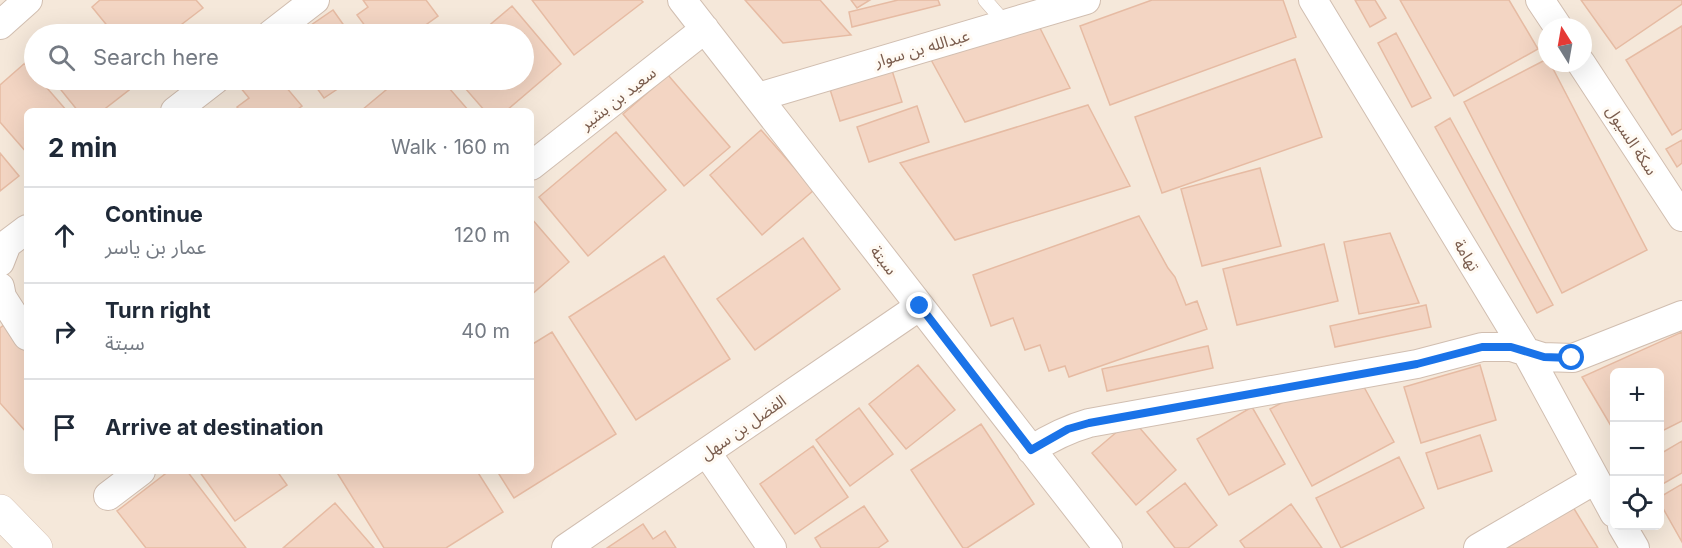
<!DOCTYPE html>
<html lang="en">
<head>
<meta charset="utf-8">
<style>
  :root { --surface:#fff; --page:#f2f2f3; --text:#1f2937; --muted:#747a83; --line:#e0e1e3 }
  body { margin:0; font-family:Inter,"Noto Sans Arabic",sans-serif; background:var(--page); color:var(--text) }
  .controls { position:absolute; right:18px; bottom:18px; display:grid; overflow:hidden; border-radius:9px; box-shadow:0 6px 24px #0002 }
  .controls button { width:54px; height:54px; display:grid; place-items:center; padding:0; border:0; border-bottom:2px solid var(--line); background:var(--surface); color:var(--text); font:30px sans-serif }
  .compass { position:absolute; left:1538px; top:18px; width:54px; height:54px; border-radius:50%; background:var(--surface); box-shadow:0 6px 24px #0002; rotate:349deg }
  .stop { position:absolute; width:18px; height:18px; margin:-14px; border:4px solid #1a73e8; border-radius:50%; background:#fff }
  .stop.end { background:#1a73e8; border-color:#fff; box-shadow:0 2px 6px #0008 }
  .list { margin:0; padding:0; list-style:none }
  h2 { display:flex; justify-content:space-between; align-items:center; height:78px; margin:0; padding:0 24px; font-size:26px }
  h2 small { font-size:20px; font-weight:400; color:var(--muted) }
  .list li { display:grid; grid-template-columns:39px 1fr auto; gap:18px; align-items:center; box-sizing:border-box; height:96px; padding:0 24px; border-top:2px solid var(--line) }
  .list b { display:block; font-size:22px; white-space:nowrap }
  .list p { margin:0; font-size:20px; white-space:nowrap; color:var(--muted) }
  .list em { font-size:20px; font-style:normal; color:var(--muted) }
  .icon { flex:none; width:33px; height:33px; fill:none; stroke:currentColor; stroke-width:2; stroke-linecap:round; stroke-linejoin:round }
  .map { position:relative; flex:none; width:1682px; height:548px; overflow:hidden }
  .search { position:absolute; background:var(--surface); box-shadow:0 6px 24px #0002; left:24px; top:24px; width:510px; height:66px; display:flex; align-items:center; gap:15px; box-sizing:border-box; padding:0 21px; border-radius:33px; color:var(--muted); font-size:22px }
  .panel { position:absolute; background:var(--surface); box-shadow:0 6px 24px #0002; left:24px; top:108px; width:510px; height:366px; border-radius:9px }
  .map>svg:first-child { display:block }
  .residential { fill:#f5e8da; fill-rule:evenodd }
  .building { fill:#f3d5c3; stroke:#e6bba3; stroke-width:1.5 }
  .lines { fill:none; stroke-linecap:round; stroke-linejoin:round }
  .lane-casing { stroke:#d1beb0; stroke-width:15 }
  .street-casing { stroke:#d1beb0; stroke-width:30 }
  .secondary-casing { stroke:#d6c0b0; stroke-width:34 }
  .lane { stroke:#fff; stroke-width:14 }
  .street { stroke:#fff; stroke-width:28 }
  .secondary { stroke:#fff; stroke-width:33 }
  .route { stroke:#1a73e8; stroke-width:8 }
  .labels { text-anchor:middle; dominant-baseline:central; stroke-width:6; stroke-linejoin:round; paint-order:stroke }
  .street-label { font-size:16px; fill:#7a5c4d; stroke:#fffaf3 }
</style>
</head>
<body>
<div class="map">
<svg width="1682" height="548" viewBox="0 0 1682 548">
  <rect width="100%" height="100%" fill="#fdf6ec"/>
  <path class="residential" d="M0,0H1682V548H0ZM1547,27H1583V63H1547ZM34,34H524V80H34ZM27,111H531V471H27ZM1614,372H1660V526H1614Z"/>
  <path class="building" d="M100,0H196L203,8L169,34H114L92,7Z
    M363,0H426L438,16L413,34H371L357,15L368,7Z
    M532,0H641L643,2L574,55Z
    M745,0H820L851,35L783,43Z
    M851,0H870L857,8Z
    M898,0H938L940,5L852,27L849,12Z
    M1152,0H1283L1296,37L1110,105L1080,26Z
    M1355,0H1375L1386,18L1370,27Z
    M1400,0H1509L1538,49L1454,96Z
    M1581,0H1682V4L1616,49Z
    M512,6L561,64L506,111H485L458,80H524V34H479Z
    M333,10L350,34H298Z
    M1038,24L1070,88L965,122L929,56Z
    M1682,26V129L1672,135L1626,60Z
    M1396,33L1431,98L1412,107L1378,43Z
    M1295,59L1322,137L1162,193L1135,117Z
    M1547,59V63H1550L1647,250L1562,293L1464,102Z
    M25,63L34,73V80H40L67,111H27V153L0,122V85Z
    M890,64L902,102L840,121L828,83Z
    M668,75L730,147L684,186L623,114Z
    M53,80H121L129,90L102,111H78Z
    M249,80H266L268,82L271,80H280L302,106L295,111H241L237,107L249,98L240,87Z
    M311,80H351L324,98Z
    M398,80H442L469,111H363L362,110Z
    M1088,105L1130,186L955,240L900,163Z
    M917,106L929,142L869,162L857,127Z
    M1450,118L1553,305L1537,313L1435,127Z
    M761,130L814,190L762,235L710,175Z
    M616,132L666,190L588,256L539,197Z
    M1682,140V163L1677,167L1666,149Z
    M0,153L19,176L0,191Z
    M1260,168L1281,246L1202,266L1181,189Z
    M1139,216L1168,268L1175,277L1186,305L1197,301L1207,329L1069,377L1065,366L1049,371L1040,345L1025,350L1013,318L991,326L973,275Z
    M531,218L569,262L531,295Z
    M1390,233L1419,303L1359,314L1344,242Z
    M803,238L840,289L755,350L717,299Z
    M1324,244L1338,301L1237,325L1223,269Z
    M664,256L730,359L636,420L569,317Z
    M1426,305L1431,327L1335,347L1330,326Z
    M5,324L27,349V433L0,403V328Z
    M552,332L616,434L514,498L497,471H531V345Z
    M1682,332V421L1660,432V372H1614V431L1582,377Z
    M1208,346L1213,368L1107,391L1102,369Z
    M918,365L955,410L906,449L869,404Z
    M1480,365L1496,420L1421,443L1404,387Z
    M1364,387L1394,442L1312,486L1270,409L1298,394Z
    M1252,407L1285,464L1229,495L1197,439Z
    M859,408L893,454L850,486L816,440Z
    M1132,419L1176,470L1136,505L1092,453Z
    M981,424L1034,504L967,548H963L911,470Z
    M1480,435L1492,471L1438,489L1426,453Z
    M1682,441V473L1661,485L1660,454Z
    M813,446L848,497L795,534L760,484Z
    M1399,457L1424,508L1341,548L1316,498Z
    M169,471H187L246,548H146L117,511Z
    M199,471H277L287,485L235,521Z
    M336,471H477L503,512L446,548H384Z
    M1185,483L1217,525L1188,548H1175L1147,512Z
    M1682,484V542L1660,503V497Z
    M335,503L374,548H283Z
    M1291,504L1322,548H1245L1240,541Z
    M864,506L888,541L878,548H821L815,538Z
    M1573,507L1598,548H1506Z
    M643,524L653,539L665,531L676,548H607Z"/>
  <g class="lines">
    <defs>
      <path id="lane" d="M985,0L1006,24"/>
      <path id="street" d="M682,0L1108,548
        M1313,0L1528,355L1614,513
        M1540,0L1558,27
        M0,25L28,0
        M271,34L315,0
        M1581,63L1682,217
        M758,97L1086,0
        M175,111L215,80
        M531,166L705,29
        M0,262L7,244L27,229
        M0,287L2,297L27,336
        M1031,450C1050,438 1068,429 1089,423L1417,364L1482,347H1511L1543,357L1573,358L1682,315
        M707,453L772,548
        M108,496L141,471
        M1622,526L1635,548
        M566,548L920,306
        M1478,548L1595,480"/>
      <path id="secondary" d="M0,511L36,548"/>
    </defs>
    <use href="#lane" class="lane-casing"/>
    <use href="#street" class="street-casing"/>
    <use href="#secondary" class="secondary-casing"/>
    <use href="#lane" class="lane"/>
    <use href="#street" class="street"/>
    <use href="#secondary" class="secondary"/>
  </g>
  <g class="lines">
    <path class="route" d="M920,306L1031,450L1068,429L1089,423L1417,364L1482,347H1511L1544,357L1572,358"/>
  </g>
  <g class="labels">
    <g class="street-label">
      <text transform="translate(922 48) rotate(-16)">عبدالله بن سوار</text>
      <text transform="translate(618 98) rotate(-38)">سعيد بن بشير</text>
      <text transform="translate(1632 140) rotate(57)">سكة السيول</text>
      <text transform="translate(1467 255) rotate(59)">تهامة</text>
      <text transform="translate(884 260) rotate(52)">سبتة</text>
      <text transform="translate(743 427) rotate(-35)">الفضل بن سهل</text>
    </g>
  </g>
</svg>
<div class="controls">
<button>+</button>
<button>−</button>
<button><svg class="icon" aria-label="locate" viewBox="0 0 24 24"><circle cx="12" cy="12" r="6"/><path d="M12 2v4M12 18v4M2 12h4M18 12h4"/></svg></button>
</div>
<svg class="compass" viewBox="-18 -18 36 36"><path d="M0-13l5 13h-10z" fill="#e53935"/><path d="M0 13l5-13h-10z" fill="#747a83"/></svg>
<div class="stop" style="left:1572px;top:358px"></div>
<div class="stop end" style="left:920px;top:306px"></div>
<div class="search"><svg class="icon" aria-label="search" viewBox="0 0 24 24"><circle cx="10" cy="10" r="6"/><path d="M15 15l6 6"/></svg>Search here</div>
<section class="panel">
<h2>2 min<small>Walk · 160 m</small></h2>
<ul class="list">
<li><svg class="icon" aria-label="ahead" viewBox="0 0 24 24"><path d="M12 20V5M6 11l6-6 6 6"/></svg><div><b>Continue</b><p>عمار بن ياسر</p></div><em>120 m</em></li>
<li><svg class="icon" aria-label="right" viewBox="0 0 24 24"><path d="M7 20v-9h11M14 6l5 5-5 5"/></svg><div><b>Turn right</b><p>سبتة</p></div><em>40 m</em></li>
<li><svg class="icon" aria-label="arrive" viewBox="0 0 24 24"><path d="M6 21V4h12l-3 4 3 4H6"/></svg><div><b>Arrive at destination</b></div></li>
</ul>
</section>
</div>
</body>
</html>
